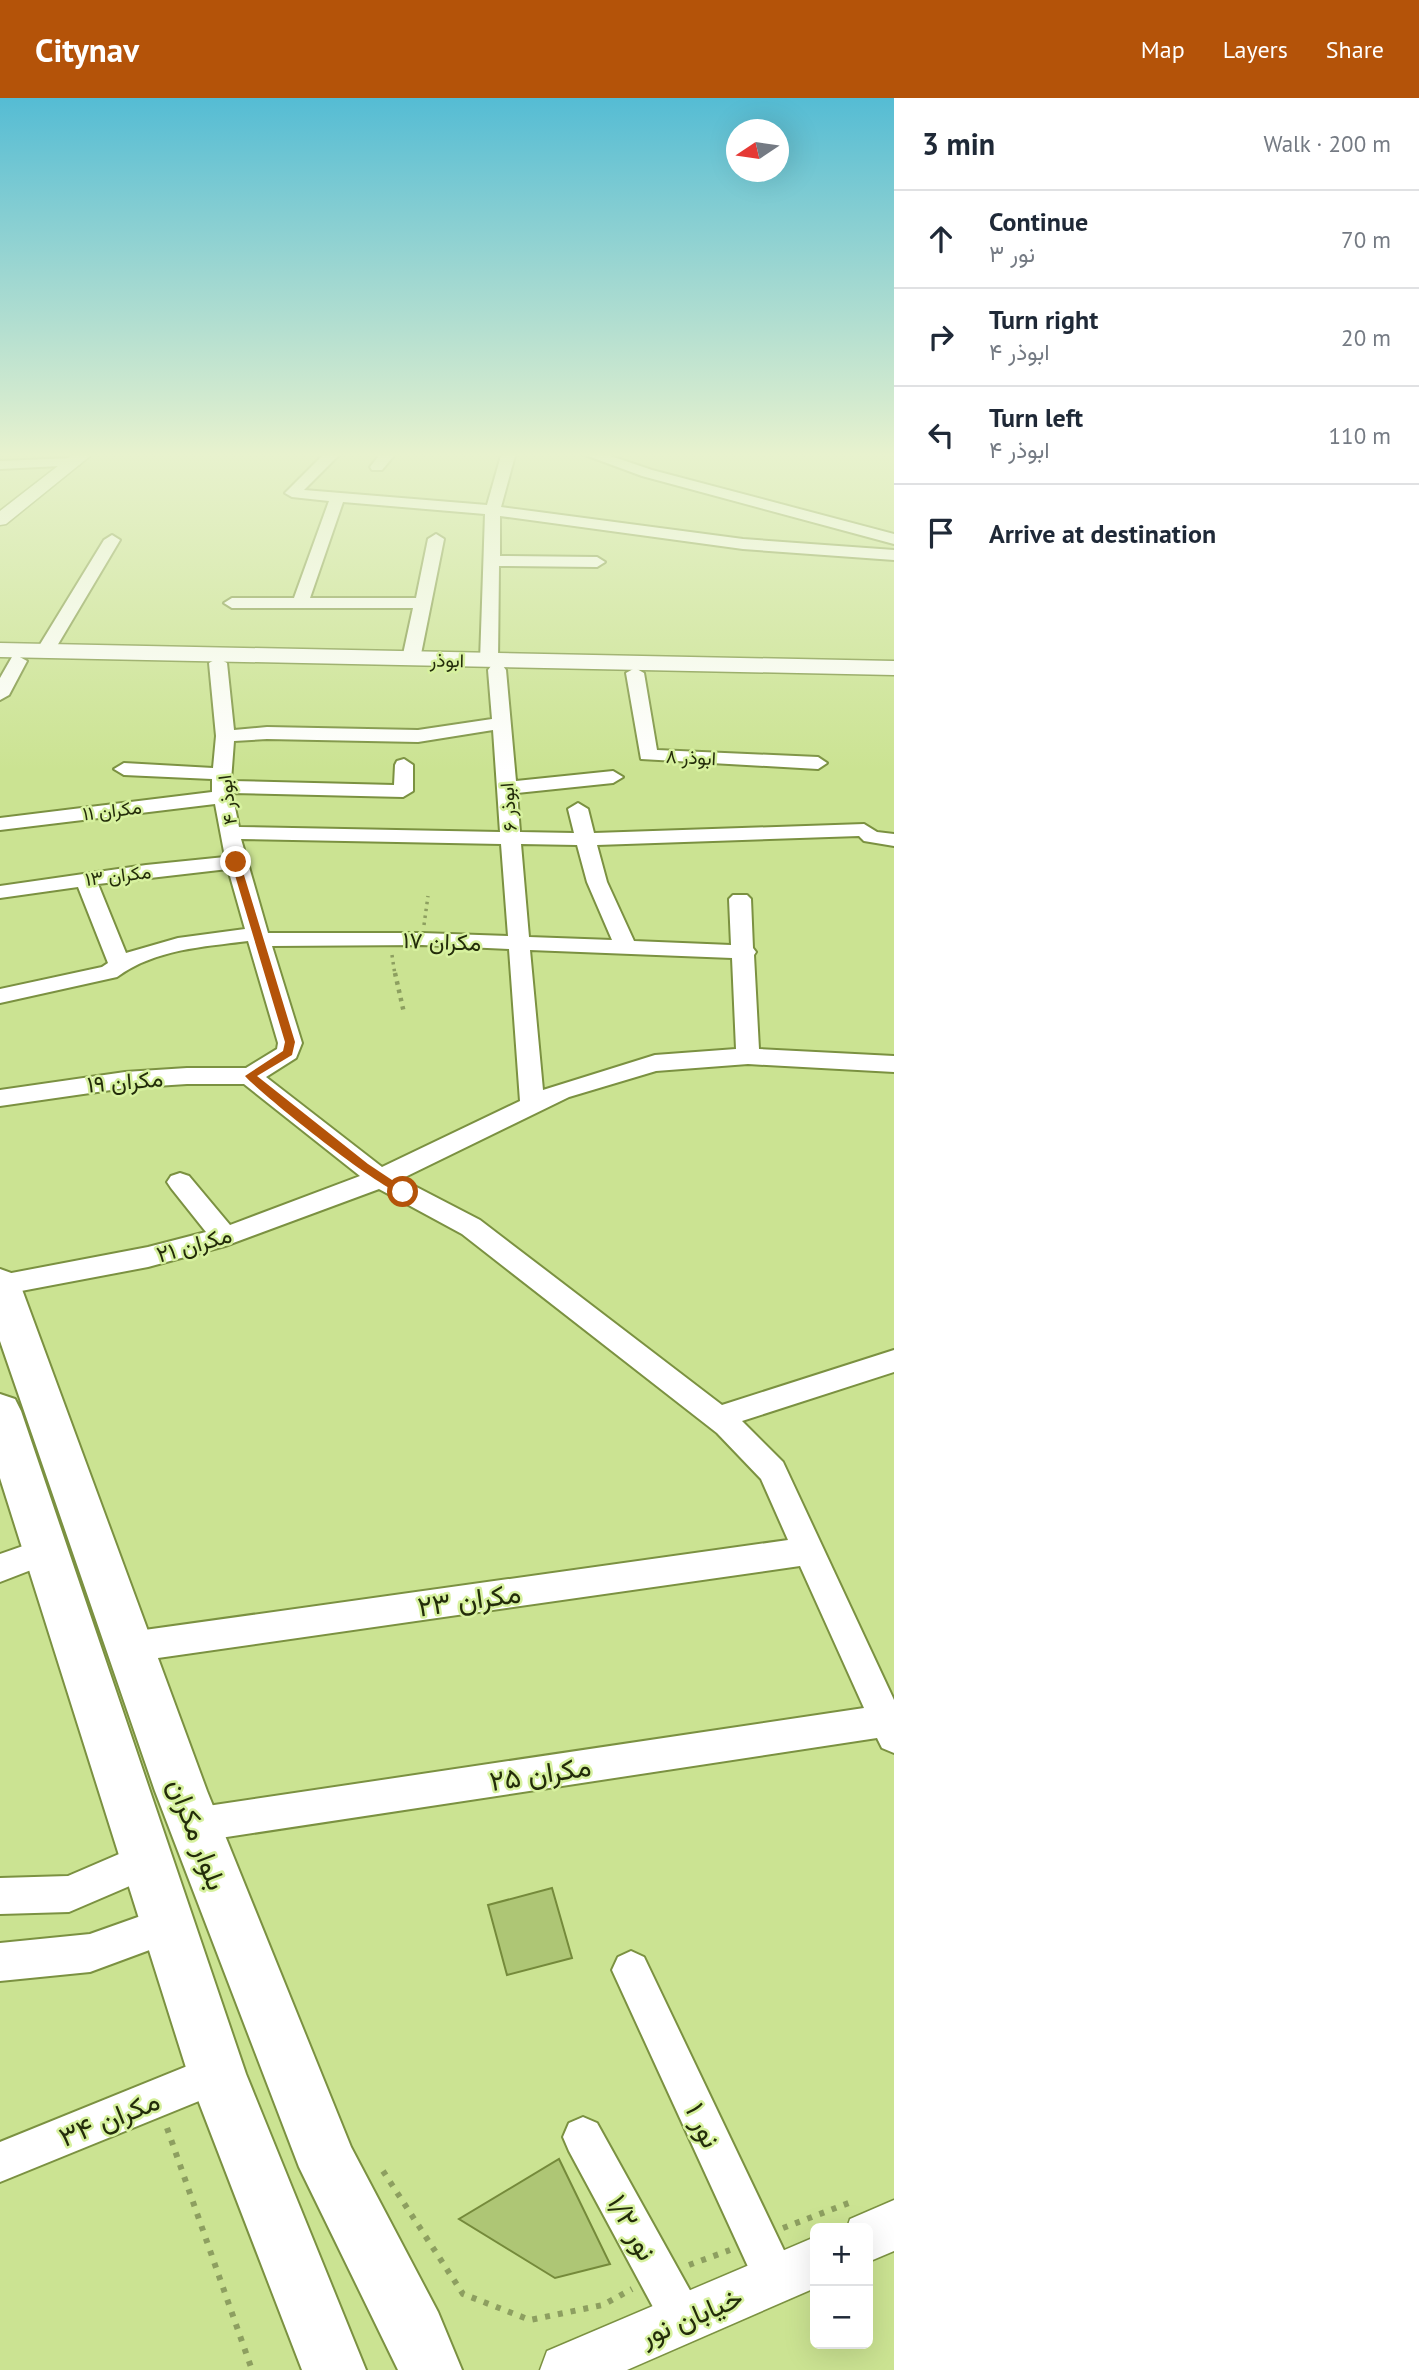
<!DOCTYPE html>
<html lang="en">
<head>
<meta charset="utf-8">
<style>
  :root { --surface:#fff; --page:#f6f6f7; --text:#1f2937; --muted:#747a83; --line:#e0e1e3; --accent:#b45309 }
  body { margin:0; font-family:"PT Sans",Vazirmatn,sans-serif; background:var(--page); color:var(--text) }
  .controls { position:absolute; right:21px; bottom:21px; display:grid; overflow:hidden; border-radius:10px; box-shadow:0 7px 28px #0002 }
  .controls button { width:63px; height:63px; display:grid; place-items:center; padding:0; border:0; border-bottom:2px solid var(--line); background:var(--surface); color:var(--text); font:35px sans-serif }
  .compass { position:absolute; left:726px; top:21px; width:63px; height:63px; border-radius:50%; background:var(--surface); box-shadow:0 7px 28px #0002; rotate:257deg }
  .stop { position:absolute; width:21px; height:21px; margin:-16px; border:5px solid #b45309; border-radius:50%; background:#fff }
  .stop.end { background:#b45309; border-color:#fff; box-shadow:0 2px 7px #0008 }
  .list { margin:0; padding:0; list-style:none }
  h2 { display:flex; justify-content:space-between; align-items:center; height:91px; margin:0; padding:0 28px; font-size:30px }
  h2 small { font-size:23px; font-weight:400; color:var(--muted) }
  .list li { display:grid; grid-template-columns:46px 1fr auto; gap:21px; align-items:center; box-sizing:border-box; height:98px; padding:0 28px; border-top:2px solid var(--line) }
  .list b { display:block; font-size:26px; white-space:nowrap }
  .list p { margin:0; font-size:23px; white-space:nowrap; color:var(--muted) }
  .list em { font-size:23px; font-style:normal; color:var(--muted) }
  .icon { flex:none; width:38px; height:38px; fill:none; stroke:currentColor; stroke-width:2; stroke-linecap:round; stroke-linejoin:round }
  .map { position:relative; flex:none; width:894px; height:2272px; overflow:hidden }
  header { display:flex; align-items:center; gap:42px; box-sizing:border-box; height:98px; padding:0 35px; background:var(--accent); color:#fff }
  header strong { font-size:33px }
  nav { display:flex; gap:38px; margin-inline-start:auto; font-size:24px }
  main { display:flex }
  aside { flex:1; background:var(--surface) }
  .map>svg:first-child { display:block }
  .building { fill:#aec675; stroke:#758a3b; stroke-width:2 }
  .lines { fill:none; stroke-linecap:round; stroke-linejoin:round }
  .minor-casing { stroke:#7b9141; stroke-width:4 }
  .tertiary-casing { stroke:#7b9141; stroke-width:3 }
  .secondary-casing { stroke:#7b9141; stroke-width:3 }
  .primary-casing { stroke:#7b9141; stroke-width:4 }
  .path-far2 { stroke:#8d9f60; stroke-width:3.5; stroke-dasharray:2.5 4.5; stroke-linecap:butt }
  .path-far1 { stroke:#8d9f60; stroke-width:4.5; stroke-dasharray:3.5 5; stroke-linecap:butt }
  .path { stroke:#8d9f60; stroke-width:6; stroke-dasharray:5 8; stroke-linecap:butt }
  .minor { fill:#fff; fill-rule:evenodd }
  .tertiary { fill:#fff; fill-rule:evenodd }
  .secondary { fill:#fff; fill-rule:evenodd }
  .primary { fill:#fff; fill-rule:evenodd }
  .route { fill:#b45309 }
  .labels { text-anchor:middle; dominant-baseline:central; stroke-width:5; stroke-linejoin:round; paint-order:stroke }
  .far-street-label { font-size:19px; fill:#232c0a; stroke:#d7f19f }
  .street-label { font-size:23px; fill:#232c0a; stroke:#d7f19f }
  .near-street-label { font-size:28px; fill:#232c0a; stroke:#d7f19f }
</style>
</head>
<body>
<header>
<strong>Citynav</strong>
<nav><a>Map</a><a>Layers</a><a>Share</a></nav>
</header>
<main>
<div class="map">
<svg width="894" height="2272" viewBox="0 0 894 2272">
  <rect width="100%" height="100%" fill="#cbe392"/>
  <path class="building" d="M552,1790L572,1860L507,1877L488,1807Z
    M559,2061L610,2166L555,2180L459,2121Z"/>
  <g class="lines">
    <defs>
      <path id="minor" d="M326,354H342L304,392L487,407L502,354H516L501,409L743,441L894,452V462L743,451L500,418V458L597,459L605,464L597,469L499,468L498,563L489,568L480,563L485,416L343,404L310,500H416L428,441L436,436L444,441L420,561L411,566L402,561L413,510H232L224,505L232,500H294L329,403L292,399L285,395Z
        M382,354H397L382,372H372L370,369Z
        M577,354H599L652,372L894,436V446L642,378Z
        M74,360L81,364L79,367L0,371V363Z
        M112,437L120,442L54,553L45,558L39,557L36,553L104,442Z
        M18,558L27,563L9,597L0,602V580L12,559Z
        M218,560L227,565L234,632L267,629L418,632L492,621L488,572L491,568H503L506,572L516,683L613,673L623,679L613,685L517,695L520,734L574,735L568,711L578,705L588,711L594,735L864,726L877,734L894,736V748L864,743L859,738L597,747L607,784L634,843L731,847L729,801L733,797H747L751,801L753,850L756,854L754,857L759,951L894,958V974L748,966L656,973L569,999L401,1081L480,1122L722,1307L894,1252V1274L742,1323L783,1364L894,1602V1655L882,1650L877,1640L194,1744L181,1739L176,1727L181,1715L194,1710L864,1610L800,1468L130,1564L118,1559L114,1549L118,1539L130,1534L788,1442L761,1381L717,1335L462,1136L379,1091L225,1148L148,1169L0,1197L1,1177L148,1149L206,1134L171,1090L167,1084L171,1078L180,1075L189,1078L230,1127L360,1078L244,986H187L125,990L0,1008V992L125,974L187,970H246L277,951L278,945L248,843C203,849 155,851 117,879L0,905V891L102,869L108,865L78,789L0,800V788L146,767L225,759L215,706L0,732V720L212,694V681L124,677L114,671L124,665L213,670L216,638L209,565ZM493,632L500,734L239,729L232,695L403,699L413,693V667L404,661L397,663L395,667L394,687L231,683L234,643L267,641L418,644ZM241,741L501,746L508,838L422,835H268ZM521,746L577,747L587,784L612,842L529,839ZM228,771L245,831L178,840L126,855L98,786ZM422,847L509,851L520,1003L382,1069L266,979L296,960L302,945L272,848ZM530,852L732,860L736,951L655,957L543,992Z
        M635,570L644,575L657,652L818,659L827,665L818,671L641,661L626,575Z
        M46,1440L57,1444L62,1453L57,1462L0,1484V1456Z
        M147,1744L160,1749L165,1762L160,1775L69,1814L0,1816V1780L68,1778Z
        M169,1808L182,1814L188,1827L182,1840L90,1874L0,1883V1845L90,1836Z
        M631,1853L644,1859L791,2167L797,2182L791,2197L776,2203L761,2197L612,1872L618,1859Z
        M217,1956L231,1962L237,1976L231,1990L0,2084V2044Z
        M583,2019L597,2025L697,2205L704,2220L697,2235L682,2242L667,2235L569,2053L563,2039L569,2025Z"/>
      <path id="tertiary" d="M76,354H95L6,426L0,427V413Z
        M894,2102V2153L868,2164V2130H847L850,2121Z
        M815,2139V2190L627,2272H540L547,2253Z"/>
      <path id="secondary" d="M0,545L894,563V577L0,559Z"/>
      <path id="primary" d="M0,1171L14,1176L20,1186L207,1693L351,2049L438,2214L462,2272H398L299,2069L155,1693L0,1243Z
        M0,1296L15,1301L21,1313L246,1976L366,2272H302L188,1976L0,1380Z"/>
    </defs>
    <use href="#minor" class="minor-casing"/>
    <use href="#tertiary" class="tertiary-casing"/>
    <use href="#secondary" class="secondary-casing"/>
    <use href="#primary" class="primary-casing"/>
    <path class="path-far2" d="M424,827L428,798
      M392,857L395,877"/>
    <path class="path-far1" d="M395,875L404,915"/>
    <path class="path" d="M167,2030L252,2272
      M383,2073L463,2196L530,2222L603,2207L632,2191
      M783,2130L854,2103
      M689,2167L730,2152"/>
    <use href="#minor" class="minor"/>
    <use href="#tertiary" class="tertiary"/>
    <use href="#secondary" class="secondary"/>
    <use href="#primary" class="primary"/>
  </g>
  <linearGradient id="sky" x2="0" y2="1"><stop stop-color="#55bcd4"/><stop offset="0.53" stop-color="#e8f2ce"/><stop offset="1" stop-color="#e8f2ce" stop-opacity="0"/></linearGradient>
  <rect width="894" height="673" fill="url(#sky)"/>
  <path class="route" d="M236,762L240,764L295,944L292,957L257,978L368,1066L407,1092V1097C390,1100 261,996 245,978L283,953L285,944L231,764Z"/>
  <g class="labels">
    <g class="far-street-label">
      <text transform="translate(447 562) rotate(1)">ابوذر</text>
      <text transform="translate(691 659) rotate(3)">ابوذر ۸</text>
      <text transform="translate(227 702) rotate(-97)">ابوذر ۴</text>
      <text transform="translate(508 709) rotate(-94)">ابوذر ۶</text>
      <text transform="translate(112 712) rotate(-7)">مکران ۱۱</text>
      <text transform="translate(118 777) rotate(-7)">مکران ۱۳</text>
    </g>
    <g class="street-label">
      <text transform="translate(442 843) rotate(2)">مکران ۱۷</text>
      <text transform="translate(125 983) rotate(-5)">مکران ۱۹</text>
      <text transform="translate(194 1146) rotate(-16)">مکران ۲۱</text>
    </g>
    <g class="near-street-label">
      <text transform="translate(469 1501) rotate(-8)">مکران ۲۳</text>
      <text transform="translate(540 1675) rotate(-9)">مکران ۲۵</text>
      <text transform="translate(198 1736) rotate(69)">بلوار مکران</text>
      <text transform="translate(109 2020) rotate(-22)">مکران ۳۴</text>
      <text transform="translate(704 2027) rotate(65)">نور ۱</text>
      <text transform="translate(633 2129) rotate(61)">نور ۱/۲</text>
      <text transform="translate(691 2218) rotate(-23)">خیابان نور</text>
    </g>
  </g>
</svg>
<div class="controls">
<button>+</button>
<button>−</button>
</div>
<svg class="compass" viewBox="-18 -18 36 36"><path d="M0-13l5 13h-10z" fill="#e53935"/><path d="M0 13l5-13h-10z" fill="#747a83"/></svg>
<div class="stop" style="left:403px;top:1094px"></div>
<div class="stop end" style="left:236px;top:764px"></div>
</div>
<aside>
<h2>3 min<small>Walk · 200 m</small></h2>
<ul class="list">
<li><svg class="icon" aria-label="ahead" viewBox="0 0 24 24"><path d="M12 20V5M6 11l6-6 6 6"/></svg><div><b>Continue</b><p>نور ۳</p></div><em>70 m</em></li>
<li><svg class="icon" aria-label="right" viewBox="0 0 24 24"><path d="M7 20v-9h11M14 6l5 5-5 5"/></svg><div><b>Turn right</b><p>ابوذر ۴</p></div><em>20 m</em></li>
<li><svg class="icon" aria-label="left" viewBox="0 0 24 24"><path d="M17 20v-9H6M10 6l-5 5 5 5"/></svg><div><b>Turn left</b><p>ابوذر ۴</p></div><em>110 m</em></li>
<li><svg class="icon" aria-label="arrive" viewBox="0 0 24 24"><path d="M6 21V4h12l-3 4 3 4H6"/></svg><div><b>Arrive at destination</b></div></li>
</ul>
</aside>
</main>
</body>
</html>
